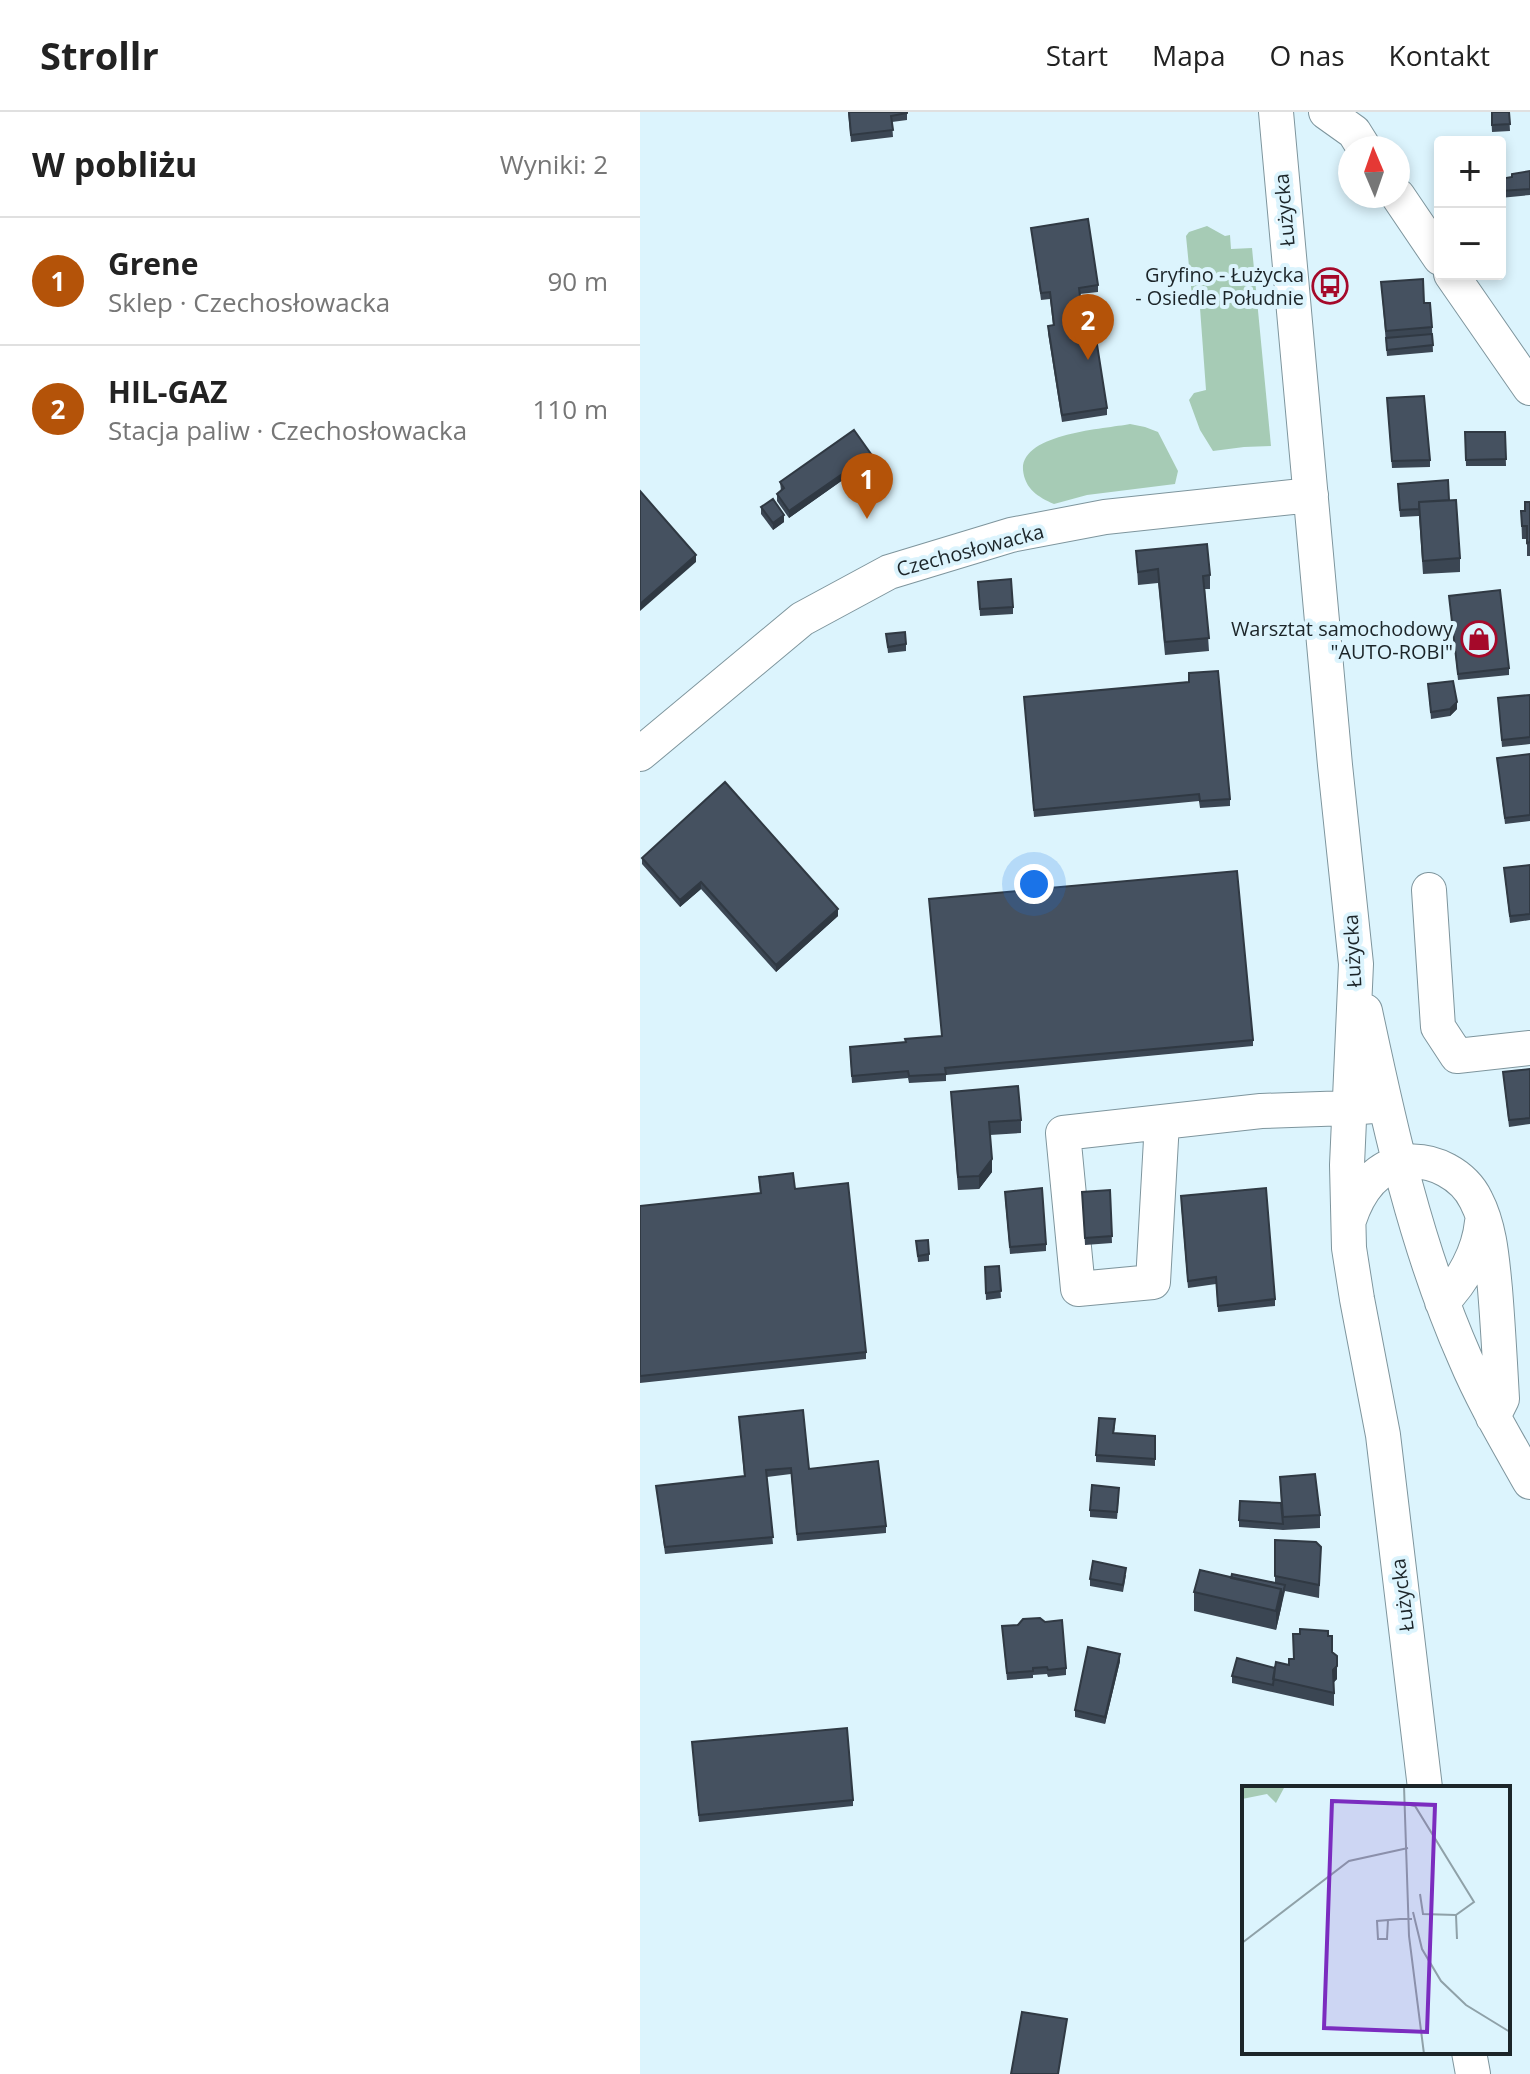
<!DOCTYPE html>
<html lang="pl">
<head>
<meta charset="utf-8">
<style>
  :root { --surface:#fff; --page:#f6f6f6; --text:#222; --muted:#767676; --line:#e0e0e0; --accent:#b45309 }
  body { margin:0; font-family:"Open Sans",sans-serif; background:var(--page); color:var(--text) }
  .controls { position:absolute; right:24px; top:24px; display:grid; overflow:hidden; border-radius:8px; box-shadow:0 4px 12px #0003 }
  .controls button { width:72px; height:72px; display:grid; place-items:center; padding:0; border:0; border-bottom:2px solid var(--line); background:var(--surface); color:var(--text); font:40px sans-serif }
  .compass { position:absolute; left:698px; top:24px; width:72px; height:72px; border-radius:50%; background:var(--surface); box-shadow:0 4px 12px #0003; rotate:358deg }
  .you { position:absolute; left:394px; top:772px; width:28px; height:28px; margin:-20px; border:6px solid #fff; border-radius:50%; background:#1a73e8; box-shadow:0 0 0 12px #1a73e833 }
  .badge { display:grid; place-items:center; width:52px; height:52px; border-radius:50%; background:var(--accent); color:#fff; font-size:26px; font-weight:700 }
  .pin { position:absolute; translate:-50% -66px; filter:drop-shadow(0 2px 4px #0008) }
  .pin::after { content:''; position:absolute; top:42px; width:28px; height:24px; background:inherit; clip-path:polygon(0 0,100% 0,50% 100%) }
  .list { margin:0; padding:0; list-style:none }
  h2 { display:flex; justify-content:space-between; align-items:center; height:104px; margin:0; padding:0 32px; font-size:34px }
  h2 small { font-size:26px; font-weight:400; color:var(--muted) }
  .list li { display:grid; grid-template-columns:52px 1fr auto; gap:24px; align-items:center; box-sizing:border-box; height:128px; padding:0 32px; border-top:2px solid var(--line) }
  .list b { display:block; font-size:30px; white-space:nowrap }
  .list p { margin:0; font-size:26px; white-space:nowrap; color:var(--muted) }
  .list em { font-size:26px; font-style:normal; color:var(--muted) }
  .map { position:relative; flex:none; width:890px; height:1962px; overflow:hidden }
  header { display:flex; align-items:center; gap:48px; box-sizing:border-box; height:112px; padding:0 40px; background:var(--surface); border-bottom:2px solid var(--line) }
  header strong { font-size:38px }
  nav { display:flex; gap:44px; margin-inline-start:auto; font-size:28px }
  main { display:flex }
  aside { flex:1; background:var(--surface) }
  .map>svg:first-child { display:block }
  .green { fill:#a6cbb5 }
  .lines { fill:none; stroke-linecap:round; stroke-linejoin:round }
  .minor-casing { stroke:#7e959d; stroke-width:36 }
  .minor { stroke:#fff; stroke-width:34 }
  .wall { fill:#3b4653 }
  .shaded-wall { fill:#303943 }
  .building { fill:#455160; stroke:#303943; stroke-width:2 }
  .labels { text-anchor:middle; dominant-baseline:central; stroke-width:8; stroke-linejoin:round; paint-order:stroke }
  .street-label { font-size:20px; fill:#1c2529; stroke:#dcf4fd }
  .poi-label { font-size:20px; fill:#1c2529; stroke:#dcf4fd; text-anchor:end }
  .inset-road { fill:none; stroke:#8fa1a8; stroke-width:2 }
  .view { fill:#7b2cbf; fill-opacity:0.15; stroke:#7b2cbf; stroke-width:4 }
  .inset-edge { fill:none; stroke:#1c2529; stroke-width:4 }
</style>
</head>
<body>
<header>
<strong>Strollr</strong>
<nav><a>Start</a><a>Mapa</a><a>O nas</a><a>Kontakt</a></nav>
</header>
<main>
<aside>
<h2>W pobliżu<small>Wyniki: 2</small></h2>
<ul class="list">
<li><span class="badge">1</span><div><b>Grene</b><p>Sklep · Czechosłowacka</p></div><em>90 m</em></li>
<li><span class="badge">2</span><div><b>HIL-GAZ</b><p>Stacja paliw · Czechosłowacka</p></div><em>110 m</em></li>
</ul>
</aside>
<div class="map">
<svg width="890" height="1962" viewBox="0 0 890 1962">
  <rect width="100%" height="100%" fill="#dcf4fd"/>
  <path class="green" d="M567,114L585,124L590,123L591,137L612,136L631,334L604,335L573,339L560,318L549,288L554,281L566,278L560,196L553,195L546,124L549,120Z
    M490,312L505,315L518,320L538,359L535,372L447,383L414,392C398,385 385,377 383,358C381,321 465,317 490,312Z"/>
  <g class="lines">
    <defs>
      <path id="minor" d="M636,0L695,653L716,852L707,1053L709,1136L717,1187L743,1323L785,1676
        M686,0L714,20L724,36
        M758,84L800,146
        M811,162L890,276
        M0,642L162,507L249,460L371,423L465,405L671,383
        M789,778L798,915L817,944L890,936
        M725,899C750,1017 776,1135 825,1246C843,1289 867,1329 890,1370
        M522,1010L513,1170L438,1177L423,1021L621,999L709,996L745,993
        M709,1108C718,1081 734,1055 765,1050C793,1046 824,1063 836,1088C850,1115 852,1147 855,1177C858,1213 860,1250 862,1287L853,1305
        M802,1190C823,1169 839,1140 842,1110
        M829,1940L833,1962"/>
    </defs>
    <use href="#minor" class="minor-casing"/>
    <use href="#minor" class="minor"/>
  </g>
  <path class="wall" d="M208,0H267V8L252,10L253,25L211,30Z
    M851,0H869L870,19L852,20Z
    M890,59V83L860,86V67L872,65V62Z
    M391,116L458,173V180L440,182L443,208L467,296V303L422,310L408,221V214L413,213L410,187L401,188Z
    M741,170L784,191L792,215L793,240L747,244Z
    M747,286L790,348V355L752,356Z
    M825,320H865L866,354H826Z
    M231,348L149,406L137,389V382L141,379L140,370Z
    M758,378L809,388L820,446V460L783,462L779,404L760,405Z
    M890,390V444H887V427H882L881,399H885Z
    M121,395L144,410L133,418L121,402Z
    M496,439L570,463V477H565L569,539L525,543L518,471L498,473Z
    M338,470L373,495V502L340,504Z
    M809,484L869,556V563L818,568Z
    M246,522L266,532V539L248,541Z
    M788,572L817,597L810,604L791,607Z
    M890,583V632L862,635L858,586Z
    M384,585L590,687V694L560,696L559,689L394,705Z
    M890,642V709L865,712L857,646Z
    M2,746L198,804L136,860L61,777L40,795L2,752Z
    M890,753V808L870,811L864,756Z
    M289,787L613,928V934L306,963V969L269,971L268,966L212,971L210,942L302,924Z
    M890,957V1012L869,1015L863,960Z
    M311,980L381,1008V1021L350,1023L352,1060L339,1077L318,1078Z
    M119,1065L155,1077L226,1240V1247L0,1271V1094L120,1081Z
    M470,1078L472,1131L445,1133L442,1080Z
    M365,1087L406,1132V1139L370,1142Z
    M541,1091L635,1187V1194L578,1200L576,1172L548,1176Z
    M276,1129L289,1142V1149L278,1150Z
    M359,1154L361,1186L346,1188L345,1155Z
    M99,1305L246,1414V1421L157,1429L151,1362L127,1365L133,1432L25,1442L16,1374L104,1364Z
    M475,1314L474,1321L515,1324V1354L456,1350V1343Z
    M640,1365L680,1403V1416L643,1418L599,1415V1408L641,1391Z
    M479,1382L477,1407L450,1405V1398Z
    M635,1428L681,1435L679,1486L645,1479L636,1518L554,1499V1480L591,1466L635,1471Z
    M486,1463L483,1480L450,1474V1467Z
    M378,1513L426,1556V1563L408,1565L407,1562L393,1563V1566L367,1568L362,1514Z
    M688,1524L697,1567L694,1570V1594L592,1571V1564L649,1553Z
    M480,1549L465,1612L435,1605V1598Z
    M52,1630L213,1688V1694L59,1710Z"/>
  <path class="shaded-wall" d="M231,342V348L149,406V399Z
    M144,403V410L133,418V411Z
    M56,443V450L0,499V492Z
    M817,590V597L810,604V597Z
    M61,770V777L40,795V788Z
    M198,797V804L136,860V853Z
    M352,1047V1060L339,1077V1064Z
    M645,1473L641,1496L636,1518V1499L641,1477Z
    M480,1542V1549L465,1612V1605Z
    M697,1554V1567L693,1571V1558Z"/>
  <path class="building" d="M209,0H267V1L251,4L253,18L211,23Z
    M852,0H869L870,12L852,13Z
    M890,59V77L860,79V67L872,65V62Z
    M448,107L458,173L439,176L443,208L453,207L467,296L422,303L408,214L414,213L410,180L401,181L391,116Z
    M783,167L784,191H790L792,215L746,219L741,170Z
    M792,222L793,233L747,238L746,226Z
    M784,284L790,348L752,349L747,286Z
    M214,318L231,342L149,399L137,382L144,376L140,370Z
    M825,320H865L866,347L826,348Z
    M808,368L809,388L779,390V397L760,398L758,372Z
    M0,379L56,443L0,492Z
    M133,387L144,403L133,411L121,395Z
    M816,388L820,446L783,449L779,390Z
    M885,390H890V430L887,431V414H882L881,399H885Z
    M567,432L570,463L563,464L569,526L525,530L518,457L498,460L496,439Z
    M371,467L373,495L340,497L338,470Z
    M860,478L869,556L818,562L809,484Z
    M265,520L266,532L248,535L246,522Z
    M578,559L590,687L560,689L559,682L394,698L384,585L549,570V561Z
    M813,569L817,590L810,597L791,600L788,572Z
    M890,583V625L862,628L858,586Z
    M890,642V703L865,706L857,646Z
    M85,670L198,797L136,853L61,770L40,788L2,746Z
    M890,753V802L870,804L864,756Z
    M597,759L613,928L305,956L306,962L269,964L268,959L212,964L210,935L266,930L265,927L302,924L289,787Z
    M890,957V1006L869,1008L863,960Z
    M378,974L381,1008L349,1010L352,1047L339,1064L318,1065L311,980Z
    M153,1061L155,1077L208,1071L226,1240L0,1264V1094L121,1081L119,1065Z
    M402,1076L406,1132L370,1135L365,1080Z
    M626,1076L635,1187L578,1194L576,1165L548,1169L541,1084Z
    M470,1078L472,1124L445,1126L442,1080Z
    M288,1128L289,1142L278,1144L276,1129Z
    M359,1154L361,1179L346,1181L345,1155Z
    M163,1298L169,1357L238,1349L246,1414L157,1422L151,1356L126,1358L133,1425L25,1435L16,1374L105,1364L99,1305Z
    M459,1306L475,1307L473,1321L515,1324V1347L456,1343Z
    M675,1362L680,1403L643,1405L640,1365Z
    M452,1373L479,1376L477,1400L450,1398Z
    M600,1389L641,1391L643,1412L599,1408Z
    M635,1428L676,1430L681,1435L679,1473L635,1464Z
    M453,1449L486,1456L483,1473L450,1467Z
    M560,1458L641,1477L636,1499L554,1480Z
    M592,1462L645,1473L641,1489V1477L591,1466Z
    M400,1506L405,1510L422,1508L426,1556L408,1558L407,1555L393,1556V1559L367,1561L362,1514L378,1513L383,1507Z
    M660,1517L688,1519V1524H692V1540L697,1544V1554L693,1558L694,1581L633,1567L636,1550L649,1553V1547H654L653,1522H660Z
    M448,1535L480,1542L465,1605L435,1598Z
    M597,1546L635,1556L633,1573L592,1564Z
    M207,1616L213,1688L59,1703L52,1630Z
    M382,1900L427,1907L418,1962H371Z"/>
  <defs>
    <symbol id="bus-ring" viewBox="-11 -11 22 22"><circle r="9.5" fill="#dcf4fd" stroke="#a5092a" stroke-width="1.5"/><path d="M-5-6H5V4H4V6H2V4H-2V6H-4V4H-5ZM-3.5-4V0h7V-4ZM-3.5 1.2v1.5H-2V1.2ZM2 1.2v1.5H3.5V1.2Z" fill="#a5092a"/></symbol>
    <symbol id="shop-ring" viewBox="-11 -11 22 22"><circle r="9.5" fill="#dcf4fd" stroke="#a5092a" stroke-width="1.5"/><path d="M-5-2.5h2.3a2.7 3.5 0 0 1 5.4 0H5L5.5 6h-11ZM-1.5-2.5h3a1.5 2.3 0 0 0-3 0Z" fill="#a5092a"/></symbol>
  </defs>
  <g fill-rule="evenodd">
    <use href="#bus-ring" x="670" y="154" width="40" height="40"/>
    <use href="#shop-ring" x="819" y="507" width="40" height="40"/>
  </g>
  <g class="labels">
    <g class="street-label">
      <text transform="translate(644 98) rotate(-95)">Łużycka</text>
      <text transform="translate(330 438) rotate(-15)">Czechosłowacka</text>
      <text transform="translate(712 839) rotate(-93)">Łużycka</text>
      <text transform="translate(762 1483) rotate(-97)">Łużycka</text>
    </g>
    <g class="poi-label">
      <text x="664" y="162">Gryfino - Łużycka<tspan x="664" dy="23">- Osiedle Południe</tspan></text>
      <text x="813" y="516">Warsztat samochodowy<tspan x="813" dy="23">"AUTO-ROBI"</tspan></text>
    </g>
  </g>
  <g transform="translate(602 1674)">
    <rect width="268" height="268" fill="#dcf4fd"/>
    <path d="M0,0H43L34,17L25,8L0,13Z" fill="#a6cbb5"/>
    <path class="inset-road" d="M162,0L167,150L182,268M164,18L173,20L232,116L214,129L215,153M178,108L181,128L214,129M171,126L180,163L199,195L224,219L268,246M146,134L145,153H136L135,135L158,133H170M0,157L107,75L166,62"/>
    <path class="view" d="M90,15L193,19L185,246L82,242Z"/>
    <rect width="268" height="268" class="inset-edge"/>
  </g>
</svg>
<div class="controls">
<button>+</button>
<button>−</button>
</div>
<svg class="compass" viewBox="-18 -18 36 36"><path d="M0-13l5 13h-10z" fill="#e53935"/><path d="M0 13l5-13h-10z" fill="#767676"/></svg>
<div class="you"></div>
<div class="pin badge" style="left:227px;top:407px">1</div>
<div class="pin badge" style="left:448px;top:248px">2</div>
</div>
</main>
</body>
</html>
